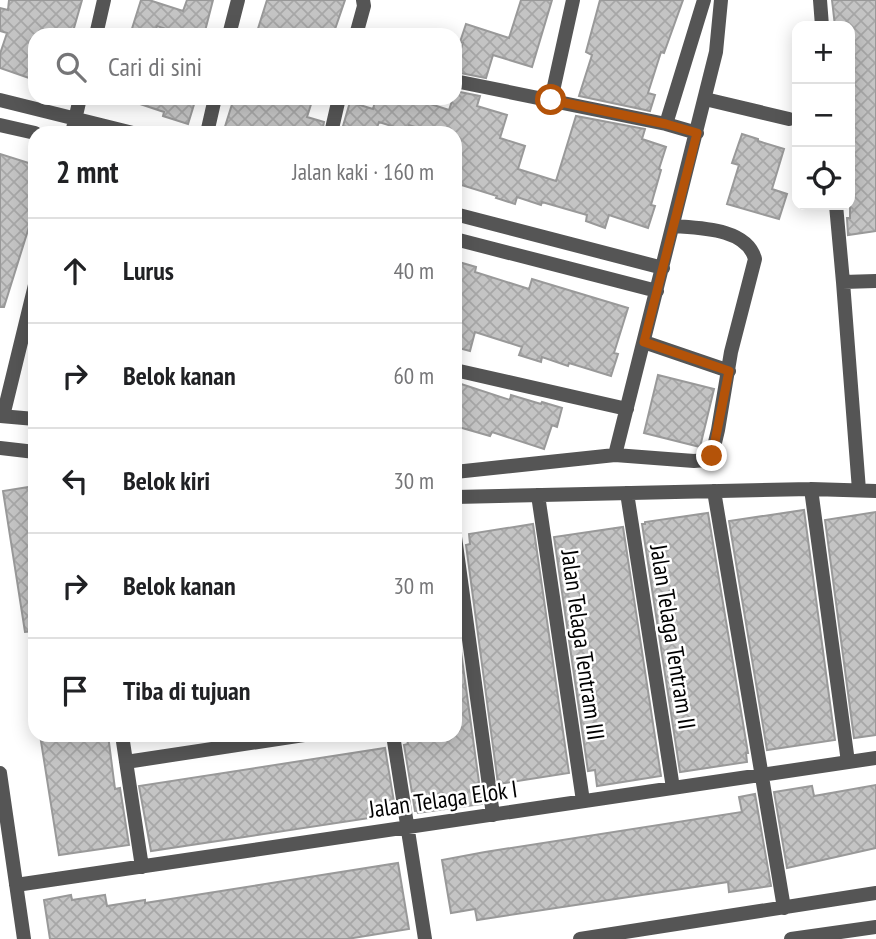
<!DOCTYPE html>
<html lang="id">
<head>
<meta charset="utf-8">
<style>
  :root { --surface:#fff; --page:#f6f6f6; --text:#202124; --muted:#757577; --line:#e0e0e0 }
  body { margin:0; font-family:"PT Sans Narrow",sans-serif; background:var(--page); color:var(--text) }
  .controls { position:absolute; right:21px; top:21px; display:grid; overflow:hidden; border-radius:14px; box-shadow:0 4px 18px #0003 }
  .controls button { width:63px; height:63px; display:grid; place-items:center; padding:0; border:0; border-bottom:2px solid var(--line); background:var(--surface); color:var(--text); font:35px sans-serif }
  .stop { position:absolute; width:21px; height:21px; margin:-16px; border:5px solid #b45309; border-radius:50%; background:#fff }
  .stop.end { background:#b45309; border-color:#fff; box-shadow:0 2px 7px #0008 }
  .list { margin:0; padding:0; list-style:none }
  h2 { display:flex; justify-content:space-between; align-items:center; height:91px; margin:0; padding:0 28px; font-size:30px }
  h2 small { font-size:23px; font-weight:400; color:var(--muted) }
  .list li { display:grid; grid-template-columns:46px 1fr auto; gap:21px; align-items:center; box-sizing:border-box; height:105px; padding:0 28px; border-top:2px solid var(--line) }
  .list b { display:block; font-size:26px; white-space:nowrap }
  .list em { font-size:23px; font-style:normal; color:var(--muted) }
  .icon { flex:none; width:38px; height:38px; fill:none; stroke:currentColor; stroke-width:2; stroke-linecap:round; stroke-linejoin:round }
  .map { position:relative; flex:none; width:876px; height:939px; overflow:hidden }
  .search { position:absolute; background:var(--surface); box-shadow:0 4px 18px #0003; left:28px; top:28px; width:434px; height:77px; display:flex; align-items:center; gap:18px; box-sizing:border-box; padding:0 24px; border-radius:21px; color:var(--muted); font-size:26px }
  .panel { position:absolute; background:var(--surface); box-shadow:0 4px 18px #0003; left:28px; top:126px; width:434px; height:616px; border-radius:21px }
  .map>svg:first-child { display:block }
  .building { fill:url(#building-cross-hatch); stroke:#999; stroke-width:2 }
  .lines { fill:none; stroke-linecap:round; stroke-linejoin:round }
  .minor { stroke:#555; stroke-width:14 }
  .route { stroke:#b45309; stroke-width:9 }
  .labels { text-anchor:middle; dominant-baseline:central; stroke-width:5; stroke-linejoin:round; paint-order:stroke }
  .street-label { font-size:24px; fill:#000; stroke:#fff }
</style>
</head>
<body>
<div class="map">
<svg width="876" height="939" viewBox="0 0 876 939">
  <defs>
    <pattern id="building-cross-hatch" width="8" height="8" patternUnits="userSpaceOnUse" patternTransform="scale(1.75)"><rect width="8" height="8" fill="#c4c4c4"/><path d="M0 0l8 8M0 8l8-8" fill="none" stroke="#a7a7a7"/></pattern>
  </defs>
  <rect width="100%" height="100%" fill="#fff"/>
  <path class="building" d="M9,0H82L72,35H35V80L0,68V54L7,33L0,31V8L8,10Z
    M141,0H149L183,11L187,0H213L204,35H184L157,26L154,35H130Z
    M267,0H345L333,35H256Z
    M521,0H552L532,67L493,55L486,78L455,72V66L463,43L460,42L466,24L509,38Z
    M600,0H683L664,53L661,52L648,93L655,95L650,111L579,96L592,55L586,52Z
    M832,0H876V231L848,235L847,218H850V26H835Z
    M455,91L480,96L477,106L507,115L500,138L525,146L518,169L556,181L576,116L645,129L642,139L666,147L659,169L661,170L651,205L655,206L648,228L609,215L605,228L586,221L587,215L542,202L541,205L517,197L515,204L496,198L497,196L455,183V133H433L409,125L407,131L379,122L375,133H366L343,126L350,102L373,109L376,98L390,103L391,98H412L449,110L453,98H455Z
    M131,98H196L188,124L163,116L164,112L131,101Z
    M234,98H313L307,117L324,122L322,133H223Z
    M742,134L758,139V141L784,149L772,189L787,194L779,219L727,204L739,165L732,163Z
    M0,154L35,165V229L29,227L4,307H0Z
    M459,262L476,267L475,272L529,289L532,279L628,308L614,353L618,354L611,376L569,363L568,366L542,357L541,362L519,355L522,347L475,332L470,351L455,347V275Z
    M658,375L714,389L700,447L644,433Z
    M455,382L510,400L511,395L541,404L542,402L562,408L557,427L552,425L544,449L492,432L490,436L455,426Z
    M35,486V631L25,632L3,491Z
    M804,510L835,740L767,750L729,521Z
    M876,512V735L854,738L825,520Z
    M708,513L748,753H746L747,762L680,772L642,524H645V522Z
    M533,524L569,773L498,784L466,545L470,544L469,534Z
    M623,527L661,776L597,786L595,770L588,771L554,537Z
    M455,608L482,804L418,813L417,811H415L404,745L408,744L406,735H455Z
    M40,735H108L115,789L120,788L129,845L59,855Z
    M385,748L396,814L151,851L139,786Z
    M876,785V848L787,868L774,792L812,786L814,796Z
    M755,794L771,886L729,892L728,882L477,920L475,909L451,913L442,860L485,852L742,812L739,797Z
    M398,863L409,929L347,939H50L44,900L71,895L72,900L105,895L107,906L145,900V903Z"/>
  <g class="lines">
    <path class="minor" d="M820,0L822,26
      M96,35L104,0
      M229,35L238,0
      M356,35L364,6L363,0
      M455,81L666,124L697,133
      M705,99L789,119
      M0,100L133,133
      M551,100L573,0
      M666,124L704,0
      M0,125L35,133
      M72,133L80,98
      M207,133L215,98
      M331,133L339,98
      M836,205L843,282L859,490
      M455,214L663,268
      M455,239L657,291
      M843,282L876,281
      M644,342L729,371
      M455,370L627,409
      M0,416L35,419
      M3,416L35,285
      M0,448L35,452
      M615,455L694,461L706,460L712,455L718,430L731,352L755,259C747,228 699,228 673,226
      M455,472L615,455L716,52L721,0
      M811,489L848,762
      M714,491L784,908
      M627,493L673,788
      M538,495L583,801
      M455,497L811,489L876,491
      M455,537L493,815
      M122,735L142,867
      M393,735L425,939
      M126,762L304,735
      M0,773L24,939
      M16,885L876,758
      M580,939L876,893
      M791,939L876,927"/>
  </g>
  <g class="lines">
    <path class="route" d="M551,100L666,124L697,133L644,342L729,371L712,456"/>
  </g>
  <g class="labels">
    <g class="street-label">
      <text transform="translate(673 637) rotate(81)">Jalan Telaga Tentram II</text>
      <text transform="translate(583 645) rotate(82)">Jalan Telaga Tentram III</text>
      <text transform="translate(443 799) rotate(-8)">Jalan Telaga Elok I</text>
    </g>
  </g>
</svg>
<div class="controls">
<button>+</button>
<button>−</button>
<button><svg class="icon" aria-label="locate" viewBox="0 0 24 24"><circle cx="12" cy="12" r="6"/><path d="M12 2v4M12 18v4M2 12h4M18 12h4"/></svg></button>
</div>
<div class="stop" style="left:551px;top:100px"></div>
<div class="stop end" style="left:712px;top:456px"></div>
<div class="search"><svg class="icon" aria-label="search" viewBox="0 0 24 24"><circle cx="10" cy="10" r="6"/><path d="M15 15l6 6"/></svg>Cari di sini</div>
<section class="panel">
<h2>2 mnt<small>Jalan kaki · 160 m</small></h2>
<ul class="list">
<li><svg class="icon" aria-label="ahead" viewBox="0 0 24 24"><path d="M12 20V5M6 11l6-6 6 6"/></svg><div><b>Lurus</b></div><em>40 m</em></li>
<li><svg class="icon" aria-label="right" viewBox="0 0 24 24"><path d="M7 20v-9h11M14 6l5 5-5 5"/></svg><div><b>Belok kanan</b></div><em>60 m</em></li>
<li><svg class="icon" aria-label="left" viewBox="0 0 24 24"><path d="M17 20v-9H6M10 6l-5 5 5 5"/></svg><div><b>Belok kiri</b></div><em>30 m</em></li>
<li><svg class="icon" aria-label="right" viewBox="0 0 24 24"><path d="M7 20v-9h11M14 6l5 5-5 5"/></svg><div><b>Belok kanan</b></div><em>30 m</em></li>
<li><svg class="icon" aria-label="arrive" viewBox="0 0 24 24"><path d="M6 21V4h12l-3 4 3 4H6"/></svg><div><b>Tiba di tujuan</b></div></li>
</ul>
</section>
</div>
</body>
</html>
